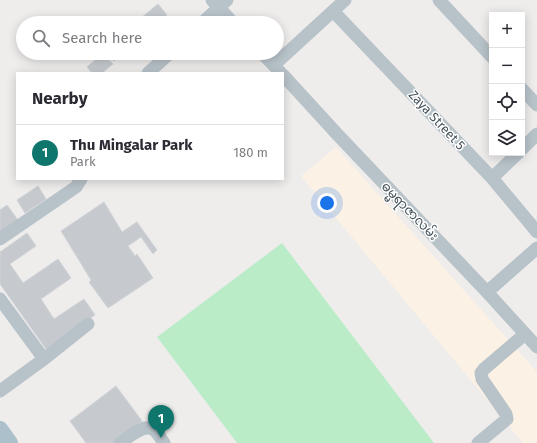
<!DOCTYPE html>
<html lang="en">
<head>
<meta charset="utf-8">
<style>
  :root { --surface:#fff; --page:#f2f2f3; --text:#2b2b33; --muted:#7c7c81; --line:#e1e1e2; --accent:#0f766e }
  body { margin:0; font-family:"Fira Sans","Noto Sans Myanmar",sans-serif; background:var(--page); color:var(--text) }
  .controls { position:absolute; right:12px; top:12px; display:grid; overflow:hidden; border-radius:0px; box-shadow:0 2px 10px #0003 }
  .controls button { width:36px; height:36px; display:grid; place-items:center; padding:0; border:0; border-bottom:1px solid var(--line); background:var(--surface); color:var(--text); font:20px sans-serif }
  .you { position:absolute; left:327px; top:203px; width:14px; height:14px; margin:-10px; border:3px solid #fff; border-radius:50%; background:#1a73e8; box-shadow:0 0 0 6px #1a73e833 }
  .badge { display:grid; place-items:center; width:26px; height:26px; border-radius:50%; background:var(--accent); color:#fff; font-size:13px; font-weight:700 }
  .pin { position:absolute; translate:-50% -33px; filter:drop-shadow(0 1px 2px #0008) }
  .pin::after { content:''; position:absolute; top:21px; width:14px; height:12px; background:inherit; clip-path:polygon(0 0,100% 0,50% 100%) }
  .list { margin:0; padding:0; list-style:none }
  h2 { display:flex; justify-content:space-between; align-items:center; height:52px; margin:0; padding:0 16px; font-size:17px }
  h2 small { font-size:13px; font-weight:400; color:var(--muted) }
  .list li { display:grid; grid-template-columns:26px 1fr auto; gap:12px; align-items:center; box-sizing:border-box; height:56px; padding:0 16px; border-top:1px solid var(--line) }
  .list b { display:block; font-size:15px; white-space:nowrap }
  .list p { margin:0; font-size:13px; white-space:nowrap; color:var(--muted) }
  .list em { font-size:13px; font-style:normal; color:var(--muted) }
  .icon { flex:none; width:22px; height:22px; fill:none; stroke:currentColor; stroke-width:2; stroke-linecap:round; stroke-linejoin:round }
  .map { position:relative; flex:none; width:537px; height:443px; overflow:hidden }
  .search { position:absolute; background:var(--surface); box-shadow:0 2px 10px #0003; left:16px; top:16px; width:268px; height:44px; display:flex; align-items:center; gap:10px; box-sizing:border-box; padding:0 14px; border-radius:22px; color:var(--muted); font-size:15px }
  .panel { position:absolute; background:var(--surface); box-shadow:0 2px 10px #0003; left:16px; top:72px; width:268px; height:108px; border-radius:0px }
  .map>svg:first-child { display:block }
  .commercial { fill:#fbf1e4 }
  .green { fill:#baedc7 }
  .building { fill:#c6cacf; stroke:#d0d4d8 }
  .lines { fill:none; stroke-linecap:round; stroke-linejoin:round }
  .minor { stroke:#b8c3c9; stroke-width:13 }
  .major { stroke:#acc0cb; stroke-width:16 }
  .labels { text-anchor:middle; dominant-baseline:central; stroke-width:3; stroke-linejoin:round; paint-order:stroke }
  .street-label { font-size:13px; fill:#455259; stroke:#fff }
</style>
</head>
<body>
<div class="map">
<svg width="537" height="443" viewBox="0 0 537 443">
  <rect width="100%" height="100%" fill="#efecec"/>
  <path class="commercial" d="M336,147L537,372V443H523L301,176Z"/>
  <path class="green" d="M282,243L434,443H237L157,337Z"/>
  <path class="building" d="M158,4L167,15L157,23H145L141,18Z
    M103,53L113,64L102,73H92L87,67Z
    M107,53H123L114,61Z
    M38,186L46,199L25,213L17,200Z
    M104,202L122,232L137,222L157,250L153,254L141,237L128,246L135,256L137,254L153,278L108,308L89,282L91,280L61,231Z
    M7,205L18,220L0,233V210Z
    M27,233L36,246L10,264L23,283L58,259L71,278L41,299L54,319L84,299L95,315L46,349L0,284V252Z
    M116,386L142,421L113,443H86L70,421Z"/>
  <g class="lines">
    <path class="minor" d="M212,0L233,23
      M439,0L492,57
      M333,11L492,178L537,232
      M202,23L227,0
      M262,53L280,72
      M274,65L345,0
      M148,73L170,53
      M283,75L337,134L487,292L537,347
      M522,89L537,105
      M522,149L537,134
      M492,178L518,153
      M0,239L76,187L81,179
      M487,292L537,248
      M0,299L44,359
      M0,391L44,359L88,324
      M120,443C128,438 144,422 154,430C158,433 161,439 164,443
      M478,443L507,419L506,414L482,379L481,373L484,369L525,334"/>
    <path class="major" d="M0,429L10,443"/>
  </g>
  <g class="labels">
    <g class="street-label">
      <text transform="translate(437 120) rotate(47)">Zaya Street 5</text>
      <text transform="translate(410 211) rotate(46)">ဓမ္မရာဇာလမ်း</text>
    </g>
  </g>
</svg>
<div class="controls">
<button>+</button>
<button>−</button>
<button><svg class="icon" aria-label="locate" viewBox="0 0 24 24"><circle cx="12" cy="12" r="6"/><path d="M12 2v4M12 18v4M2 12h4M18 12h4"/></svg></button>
<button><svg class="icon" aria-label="layers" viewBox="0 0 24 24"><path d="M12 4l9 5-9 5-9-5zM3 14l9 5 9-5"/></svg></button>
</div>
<div class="you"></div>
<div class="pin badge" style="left:161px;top:438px">1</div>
<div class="search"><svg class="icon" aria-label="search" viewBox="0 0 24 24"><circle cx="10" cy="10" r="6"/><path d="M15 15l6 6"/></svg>Search here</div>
<section class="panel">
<h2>Nearby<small></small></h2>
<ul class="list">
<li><span class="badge">1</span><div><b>Thu Mingalar Park</b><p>Park</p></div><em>180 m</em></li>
</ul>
</section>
</div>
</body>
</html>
